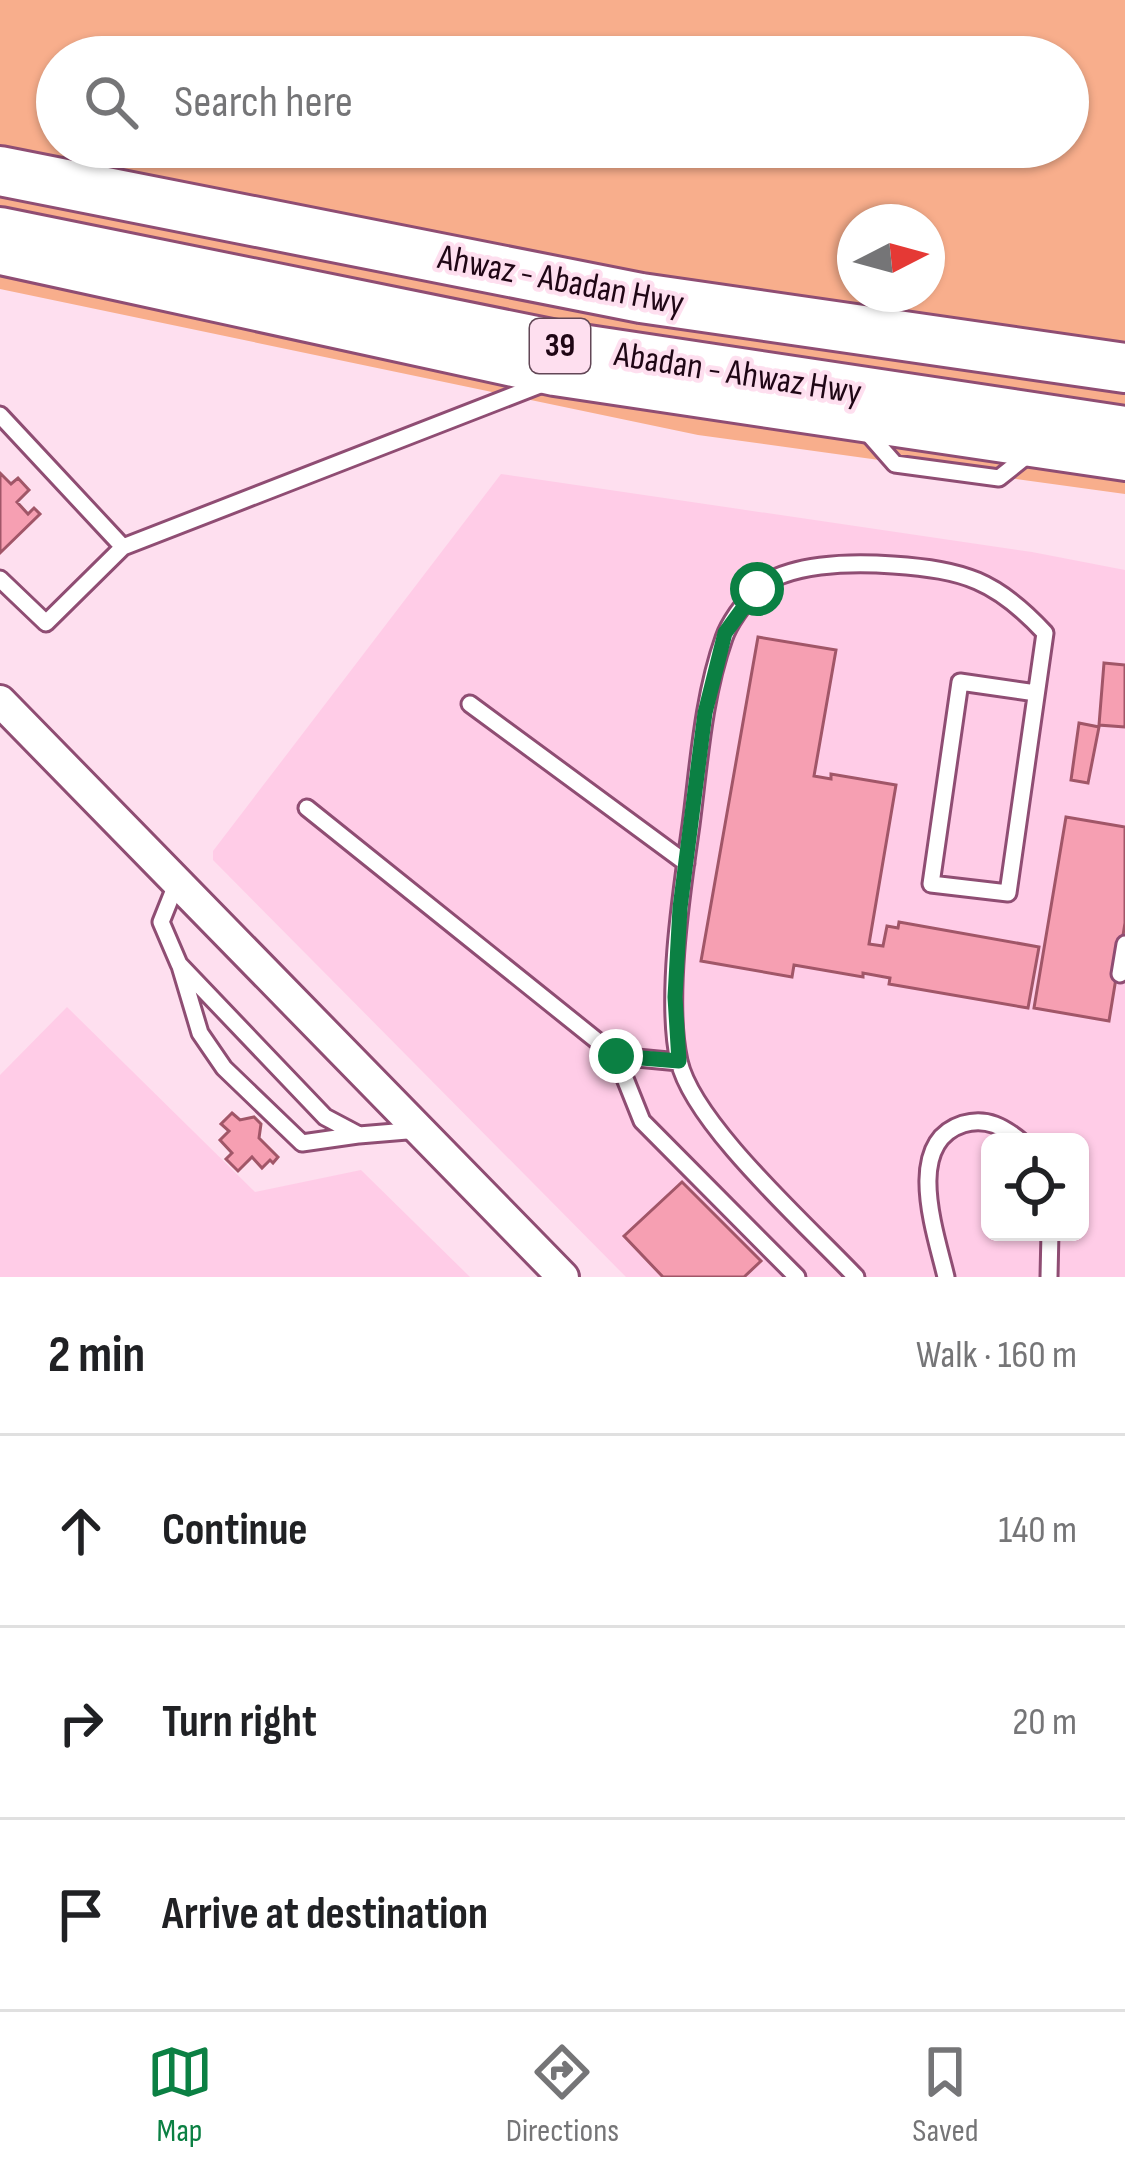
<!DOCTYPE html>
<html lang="en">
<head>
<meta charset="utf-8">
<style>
  :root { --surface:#fff; --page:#f2f2f2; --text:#202124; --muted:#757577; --line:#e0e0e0; --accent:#0b8043 }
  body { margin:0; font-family:"Sofia Sans Condensed",sans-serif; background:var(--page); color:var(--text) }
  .controls { position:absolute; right:36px; bottom:36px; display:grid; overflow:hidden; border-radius:18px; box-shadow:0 3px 9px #0004 }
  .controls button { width:108px; height:108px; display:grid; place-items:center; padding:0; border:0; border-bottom:3px solid var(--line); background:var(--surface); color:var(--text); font:60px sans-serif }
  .compass { position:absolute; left:837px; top:204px; width:108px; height:108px; border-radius:50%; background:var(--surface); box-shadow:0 3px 9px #0004; rotate:84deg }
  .stop { position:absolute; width:36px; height:36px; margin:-27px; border:9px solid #0b8043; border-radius:50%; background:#fff }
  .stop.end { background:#0b8043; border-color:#fff; box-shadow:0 3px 12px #0008 }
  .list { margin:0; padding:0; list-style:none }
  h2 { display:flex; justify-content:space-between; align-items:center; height:156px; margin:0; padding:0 48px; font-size:51px }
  h2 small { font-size:39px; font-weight:400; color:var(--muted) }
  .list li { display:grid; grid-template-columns:78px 1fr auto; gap:36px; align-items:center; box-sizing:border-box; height:192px; padding:0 48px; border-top:3px solid var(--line) }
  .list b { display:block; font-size:45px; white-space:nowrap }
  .list em { font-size:39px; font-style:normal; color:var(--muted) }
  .icon { flex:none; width:66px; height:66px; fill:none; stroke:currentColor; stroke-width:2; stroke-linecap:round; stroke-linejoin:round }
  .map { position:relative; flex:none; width:1125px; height:1277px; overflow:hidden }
  .search { position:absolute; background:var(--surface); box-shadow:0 3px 9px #0004; left:36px; right:36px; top:36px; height:132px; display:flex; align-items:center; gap:30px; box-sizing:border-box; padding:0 42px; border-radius:66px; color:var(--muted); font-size:45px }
  .sheet { height:732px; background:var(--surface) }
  nav { display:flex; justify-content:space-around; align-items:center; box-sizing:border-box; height:168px; border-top:3px solid var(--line); background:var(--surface); font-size:33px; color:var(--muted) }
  nav a { display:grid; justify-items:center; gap:6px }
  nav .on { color:var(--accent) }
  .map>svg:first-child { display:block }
  .built { fill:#ffcce7; fill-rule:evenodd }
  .green { fill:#f8ae8c; fill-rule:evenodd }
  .building { fill:#f69fb2; stroke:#a15668; stroke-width:3 }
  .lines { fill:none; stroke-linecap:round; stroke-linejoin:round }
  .service-casing { stroke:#8f4d73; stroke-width:21 }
  .minor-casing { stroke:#8f4d73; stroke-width:36 }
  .trunk-casing { stroke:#8f4d73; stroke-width:54 }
  .service { stroke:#fff; stroke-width:15 }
  .minor { stroke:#fff; stroke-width:30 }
  .trunk { stroke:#fff; stroke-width:48 }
  .route { stroke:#0b8043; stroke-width:15 }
  .labels { text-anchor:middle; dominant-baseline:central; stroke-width:9; stroke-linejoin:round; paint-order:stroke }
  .shield { fill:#fedfef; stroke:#624756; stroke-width:3 }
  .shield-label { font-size:33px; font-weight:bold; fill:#1f0615 }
  .street-label { font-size:36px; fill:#1f0615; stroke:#fedfef }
</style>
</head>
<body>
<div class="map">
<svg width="1125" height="1277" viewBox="0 0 1125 1277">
  <rect width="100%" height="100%" fill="#fedfef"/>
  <path class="built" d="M501,474L1032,552L1125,570V1277H626L213,860V851ZM990,1142H1080V1232H990Z
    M67,1007L255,1192L361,1170L470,1277H0V1075Z"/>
  <path class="green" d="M0,0H1125V494L698,435L0,289ZM57,57H1068V147H57ZM855,222H927V294H855Z"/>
  <path class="building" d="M0,473L11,484L18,478L29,490L17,502L28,514L34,508L40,514L0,553Z
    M758,637L836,650L814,776L831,779V774L896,785L869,944L883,946L887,926L898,928L899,922L1039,947L1028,1008L889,984L890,978L863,973V977L794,965L792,977L701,961Z
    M1104,663L1125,665V727L1099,725Z
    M1079,723L1099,727L1088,783L1071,780Z
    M1066,817L1125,827V923L1109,1021L1034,1008Z
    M232,1113L240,1120L254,1117L261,1124L259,1138L278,1157L273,1163L270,1160L262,1168L252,1157L238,1171L226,1159L232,1153L220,1140L229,1131L221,1124Z
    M682,1182L761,1261L744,1277H663L624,1236Z"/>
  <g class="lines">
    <defs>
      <path id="service" d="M0,415L123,547
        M866,431L895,464L999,478L1029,454
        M0,579L46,623L123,547L545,383
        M470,704L686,863
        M307,808L616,1056L679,1062
        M177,882L161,922L179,964L325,1117L359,1135L419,1130
        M180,966L200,1033L224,1068L302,1143L358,1135
        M1120,974L1125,944
        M616,1056L642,1121L797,1277
        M856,1277C809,1227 693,1124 679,1061C665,999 682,889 691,825C699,763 703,697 724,638C729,623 744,603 754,592C784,562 854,562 893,565C964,570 996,580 1045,633L1008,893L931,884L960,682L1036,693
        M946,1277C936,1234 903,1143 963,1124C987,1117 1004,1127 1022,1142
        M1049,1277L1050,1232"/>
      <path id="minor" d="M0,259L554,380L1125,465
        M0,701L563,1277"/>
      <path id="trunk" d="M0,171L641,298L1125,368
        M0,232L561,346L1125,431"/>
    </defs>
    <use href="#service" class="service-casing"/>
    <use href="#minor" class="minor-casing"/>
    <use href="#trunk" class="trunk-casing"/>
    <use href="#service" class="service"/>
    <use href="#minor" class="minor"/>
    <use href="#trunk" class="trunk"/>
  </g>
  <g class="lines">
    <path class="route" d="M616,1056L679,1061L675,997L680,908L705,713L725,633L757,589"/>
  </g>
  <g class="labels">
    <rect class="shield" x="530" y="319" width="60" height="54" rx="9"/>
    <g class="shield-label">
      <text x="560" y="346">39</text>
    </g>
    <g class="street-label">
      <text transform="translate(561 281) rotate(11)">Ahwaz - Abadan Hwy</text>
      <text transform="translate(738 374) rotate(9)">Abadan - Ahwaz Hwy</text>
    </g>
  </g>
</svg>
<div class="controls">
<button><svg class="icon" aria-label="locate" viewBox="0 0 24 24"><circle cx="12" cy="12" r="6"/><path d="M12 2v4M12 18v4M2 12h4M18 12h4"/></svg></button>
</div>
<svg class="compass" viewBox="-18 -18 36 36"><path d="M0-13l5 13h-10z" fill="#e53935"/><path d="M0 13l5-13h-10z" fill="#757577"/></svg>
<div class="stop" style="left:757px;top:589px"></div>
<div class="stop end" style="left:616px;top:1056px"></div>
<div class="search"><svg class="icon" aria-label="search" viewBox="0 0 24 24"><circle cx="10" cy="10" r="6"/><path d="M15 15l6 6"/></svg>Search here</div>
</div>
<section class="sheet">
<h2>2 min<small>Walk · 160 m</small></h2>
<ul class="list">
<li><svg class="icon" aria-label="ahead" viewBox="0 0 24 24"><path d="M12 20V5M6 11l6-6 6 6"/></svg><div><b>Continue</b></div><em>140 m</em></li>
<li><svg class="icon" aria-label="right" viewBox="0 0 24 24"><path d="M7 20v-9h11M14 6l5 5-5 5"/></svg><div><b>Turn right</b></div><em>20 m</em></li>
<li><svg class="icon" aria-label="arrive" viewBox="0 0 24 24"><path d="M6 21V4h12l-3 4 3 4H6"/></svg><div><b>Arrive at destination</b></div></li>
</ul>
</section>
<nav>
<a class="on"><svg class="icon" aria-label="map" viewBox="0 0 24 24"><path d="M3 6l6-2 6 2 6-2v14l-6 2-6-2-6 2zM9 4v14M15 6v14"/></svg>Map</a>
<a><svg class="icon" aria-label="directions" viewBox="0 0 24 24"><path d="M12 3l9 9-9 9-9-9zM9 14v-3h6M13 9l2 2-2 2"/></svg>Directions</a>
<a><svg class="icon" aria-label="saved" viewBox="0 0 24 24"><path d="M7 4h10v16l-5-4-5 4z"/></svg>Saved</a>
</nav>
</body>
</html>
